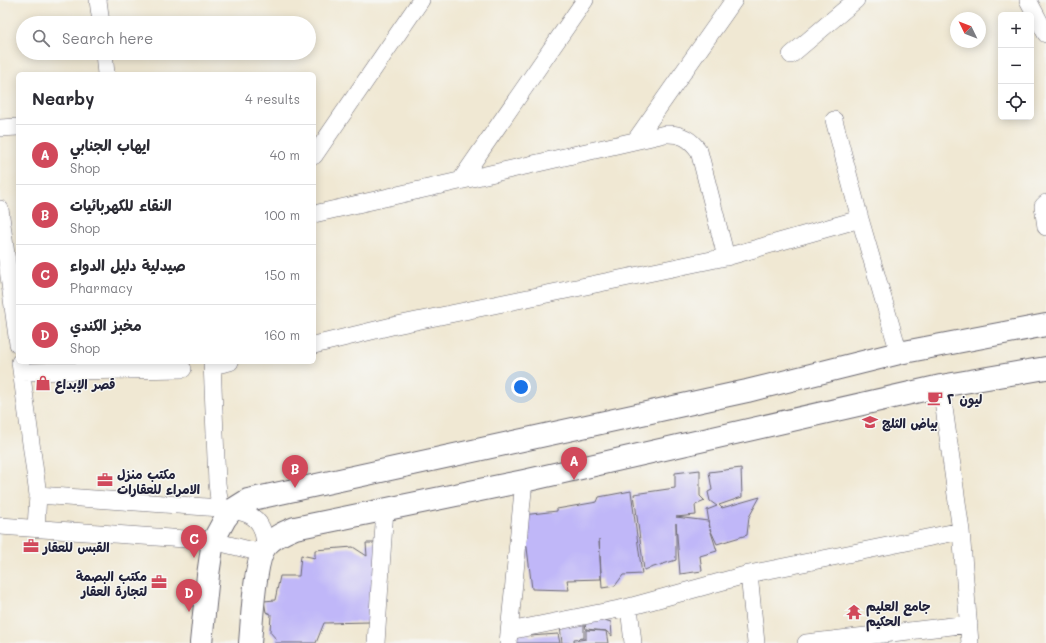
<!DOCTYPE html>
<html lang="en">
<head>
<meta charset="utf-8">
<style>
  :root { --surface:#fff; --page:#f7f7f7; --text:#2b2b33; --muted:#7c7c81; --line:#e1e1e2; --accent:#d1495b }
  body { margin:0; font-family:Mali,"Playpen Sans Arabic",sans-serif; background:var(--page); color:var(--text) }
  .controls { position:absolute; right:12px; top:12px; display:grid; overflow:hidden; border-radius:6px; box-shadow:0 2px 10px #0003 }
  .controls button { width:36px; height:36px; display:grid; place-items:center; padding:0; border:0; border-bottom:1px solid var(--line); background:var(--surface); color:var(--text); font:20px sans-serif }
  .compass { position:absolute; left:950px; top:12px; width:36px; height:36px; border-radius:50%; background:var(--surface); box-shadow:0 2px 10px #0003; rotate:313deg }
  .you { position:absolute; left:521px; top:387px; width:14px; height:14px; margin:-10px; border:3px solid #fff; border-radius:50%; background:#1a73e8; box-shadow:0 0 0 6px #1a73e833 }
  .badge { display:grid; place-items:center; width:26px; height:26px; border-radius:50%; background:var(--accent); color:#fff; font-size:13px; font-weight:700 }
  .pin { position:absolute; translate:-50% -33px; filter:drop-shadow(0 1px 2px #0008) }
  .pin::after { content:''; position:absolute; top:21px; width:14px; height:12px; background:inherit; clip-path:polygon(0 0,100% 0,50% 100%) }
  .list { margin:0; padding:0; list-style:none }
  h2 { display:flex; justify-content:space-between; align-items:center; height:52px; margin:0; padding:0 16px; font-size:17px }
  h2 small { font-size:13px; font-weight:400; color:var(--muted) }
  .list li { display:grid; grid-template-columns:26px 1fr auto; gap:12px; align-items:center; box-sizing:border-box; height:60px; padding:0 16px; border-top:1px solid var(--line) }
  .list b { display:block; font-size:15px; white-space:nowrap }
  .list p { margin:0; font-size:13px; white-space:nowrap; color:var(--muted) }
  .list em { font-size:13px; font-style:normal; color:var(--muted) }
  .icon { flex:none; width:22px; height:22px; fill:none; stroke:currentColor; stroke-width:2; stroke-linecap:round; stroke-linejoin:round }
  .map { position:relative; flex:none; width:1046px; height:643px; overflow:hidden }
  .search { position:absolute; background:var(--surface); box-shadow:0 2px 10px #0003; left:16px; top:16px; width:300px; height:44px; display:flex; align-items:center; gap:10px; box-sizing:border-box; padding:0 14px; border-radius:22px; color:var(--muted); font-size:15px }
  .panel { position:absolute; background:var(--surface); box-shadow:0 2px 10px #0003; left:16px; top:72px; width:300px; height:292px; border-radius:6px }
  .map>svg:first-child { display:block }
  .building { fill:#c0b7f8 }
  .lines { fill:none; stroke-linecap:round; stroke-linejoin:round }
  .minor-casing { stroke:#6a6770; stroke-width:18 }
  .secondary-casing { stroke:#6a6770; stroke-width:24 }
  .minor { stroke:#fff; stroke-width:17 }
  .secondary { stroke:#fff; stroke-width:22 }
  .labels { text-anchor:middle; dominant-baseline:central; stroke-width:3; stroke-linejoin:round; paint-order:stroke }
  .poi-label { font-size:13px; font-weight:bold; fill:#22223b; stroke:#f6f6f2; text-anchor:start }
</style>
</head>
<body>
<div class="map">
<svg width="1046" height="643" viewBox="0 0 1046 643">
  <rect width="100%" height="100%" fill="#f6f6f2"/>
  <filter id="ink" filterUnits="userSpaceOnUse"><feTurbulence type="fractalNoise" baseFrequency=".025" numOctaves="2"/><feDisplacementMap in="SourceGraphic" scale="8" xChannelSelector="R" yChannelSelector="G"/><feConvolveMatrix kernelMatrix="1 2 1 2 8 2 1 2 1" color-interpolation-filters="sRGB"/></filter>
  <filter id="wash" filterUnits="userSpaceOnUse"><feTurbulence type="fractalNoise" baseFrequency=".012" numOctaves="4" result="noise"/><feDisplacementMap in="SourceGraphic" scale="16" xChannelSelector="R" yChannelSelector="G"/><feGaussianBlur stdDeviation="0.9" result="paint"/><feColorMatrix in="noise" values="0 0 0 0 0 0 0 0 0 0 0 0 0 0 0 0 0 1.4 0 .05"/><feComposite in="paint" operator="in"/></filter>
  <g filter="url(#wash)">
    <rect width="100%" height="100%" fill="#f0e8d3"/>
    <g id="blocks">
      <path class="building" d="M741,468L742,497L719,505L722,508L760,497L749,517L747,535L717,544L710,529L717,551L700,556L702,571L680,574L676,523V560L644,570L634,494L675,488V473L700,470V496L705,501L695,505L696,515L676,517L708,521L710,528L707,510L717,506L710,501L708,492L712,490L709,472Z
        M631,491L642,574L623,575L615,586L602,588L599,539L601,579L567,580L569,590L532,589L523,515L557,511V509L597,502L599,497Z
        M366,543H383L370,622L324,623L316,643H275L276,639L270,632L271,614L266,612L264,601L275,600L280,576H299L301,555L315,558V550L353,547L367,556Z
        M598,618L611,622L612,636L606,631L608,643H562L560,626L584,624V638L574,639V641L586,639V630L606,631L586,629L584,619Z
        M529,633L530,636L558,634L560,643H514L512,634Z"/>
    </g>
  </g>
  <g filter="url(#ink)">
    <use href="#blocks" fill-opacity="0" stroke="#6a6770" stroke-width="1"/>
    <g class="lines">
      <defs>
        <path id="minor" d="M98,0L101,23
          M1028,0L1046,34
          M104,53L106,74
          M791,55L856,0
          M834,120L860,219L899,353
          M0,128L18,127
          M635,141L734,0
          M314,156L421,0
          M460,181L585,0
          M1046,203L1043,206L1046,227
          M0,209L18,344
          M314,214L665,134C680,133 690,138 699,151L726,257
          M314,345L392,326L726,257L860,219
          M20,362L38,495L36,528
          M212,362L217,483L220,508
          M212,366L230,362
          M22,372L183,369
          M941,386L961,531L970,643
          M38,495L220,508C235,511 254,511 261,527C264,533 264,540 266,546
          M0,526L213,541L262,553
          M749,574L756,643
          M629,607L633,643
          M509,631L629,607L749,574L961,531
          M376,643L385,509
          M508,643L524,481
          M806,643L969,624"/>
        <path id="secondary" d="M201,643L208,575L213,541L225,519L232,510L248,500L747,391L899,353L1046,325
          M250,643C252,623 254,560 266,546C273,537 285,532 295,528L524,481L941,386L1046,368"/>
      </defs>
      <use href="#minor" class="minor-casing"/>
      <use href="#secondary" class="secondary-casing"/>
      <use href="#minor" class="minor"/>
      <use href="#secondary" class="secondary"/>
    </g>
  </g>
  <defs>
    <symbol id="shop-bare" viewBox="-9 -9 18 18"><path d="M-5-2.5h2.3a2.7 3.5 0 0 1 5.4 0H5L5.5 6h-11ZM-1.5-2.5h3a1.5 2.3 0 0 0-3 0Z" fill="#d1495b" stroke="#f6f6f2" stroke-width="2.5" paint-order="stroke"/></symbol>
    <symbol id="cafe-bare" viewBox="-9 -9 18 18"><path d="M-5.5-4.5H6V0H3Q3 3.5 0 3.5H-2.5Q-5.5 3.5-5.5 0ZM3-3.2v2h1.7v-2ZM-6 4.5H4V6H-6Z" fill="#d1495b" stroke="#f6f6f2" stroke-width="2.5" paint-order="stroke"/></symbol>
    <symbol id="school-bare" viewBox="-9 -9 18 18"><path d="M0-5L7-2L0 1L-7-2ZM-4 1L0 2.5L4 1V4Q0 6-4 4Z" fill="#d1495b" stroke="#f6f6f2" stroke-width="2.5" paint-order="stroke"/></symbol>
    <symbol id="office-bare" viewBox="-9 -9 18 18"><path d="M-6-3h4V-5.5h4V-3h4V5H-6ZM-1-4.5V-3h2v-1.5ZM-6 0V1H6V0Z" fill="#d1495b" stroke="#f6f6f2" stroke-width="2.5" paint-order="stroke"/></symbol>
    <symbol id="temple-bare" viewBox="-9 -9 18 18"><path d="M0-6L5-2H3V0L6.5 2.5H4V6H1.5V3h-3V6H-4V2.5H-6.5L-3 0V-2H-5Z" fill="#d1495b" stroke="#f6f6f2" stroke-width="2.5" paint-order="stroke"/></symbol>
  </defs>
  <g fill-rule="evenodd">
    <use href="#shop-bare" x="32" y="372" width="22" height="22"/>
    <use href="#cafe-bare" x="924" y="387" width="22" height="22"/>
    <use href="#school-bare" x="859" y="411" width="22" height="22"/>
    <use href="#office-bare" x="94" y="469" width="22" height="22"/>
    <use href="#office-bare" x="20" y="535" width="22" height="22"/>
    <use href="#office-bare" x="148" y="571" width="22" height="22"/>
    <use href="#temple-bare" x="843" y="601" width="22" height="22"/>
  </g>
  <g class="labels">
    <g class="poi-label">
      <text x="55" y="383">قصر الإبداع</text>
      <text x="947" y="398">ليون ٢</text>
      <text x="882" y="422">بياض الثلج</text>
      <text x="117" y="473">مكتب منزل<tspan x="117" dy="15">الامراء للعقارات</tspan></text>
      <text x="43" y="546">القبس للعقار</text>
      <text x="147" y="575" text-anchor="end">مكتب البصمة<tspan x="147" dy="15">لتجارة العقار</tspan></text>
      <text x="866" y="605">جامع العليم<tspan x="866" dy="15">الحكيم</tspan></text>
    </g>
  </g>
</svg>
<div class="controls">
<button>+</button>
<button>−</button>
<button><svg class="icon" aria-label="locate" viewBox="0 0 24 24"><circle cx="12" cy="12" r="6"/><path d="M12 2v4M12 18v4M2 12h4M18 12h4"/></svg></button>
</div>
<svg class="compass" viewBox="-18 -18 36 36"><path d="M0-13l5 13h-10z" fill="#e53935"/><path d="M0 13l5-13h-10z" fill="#7c7c81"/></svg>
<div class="you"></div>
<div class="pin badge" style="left:574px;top:480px">A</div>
<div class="pin badge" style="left:295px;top:488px">B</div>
<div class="pin badge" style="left:194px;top:558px">C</div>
<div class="pin badge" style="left:189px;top:612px">D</div>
<div class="search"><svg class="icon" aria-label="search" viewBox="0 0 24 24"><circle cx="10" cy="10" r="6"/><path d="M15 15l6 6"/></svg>Search here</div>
<section class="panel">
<h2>Nearby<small>4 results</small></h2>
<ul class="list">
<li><span class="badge">A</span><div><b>ايهاب الجنابي</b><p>Shop</p></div><em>40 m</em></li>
<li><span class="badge">B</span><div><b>النقاء للكهربائيات</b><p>Shop</p></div><em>100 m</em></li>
<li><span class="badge">C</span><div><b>صيدلية دليل الدواء</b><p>Pharmacy</p></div><em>150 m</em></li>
<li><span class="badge">D</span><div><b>مخبز الكندي</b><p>Shop</p></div><em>160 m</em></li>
</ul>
</section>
</div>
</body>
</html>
